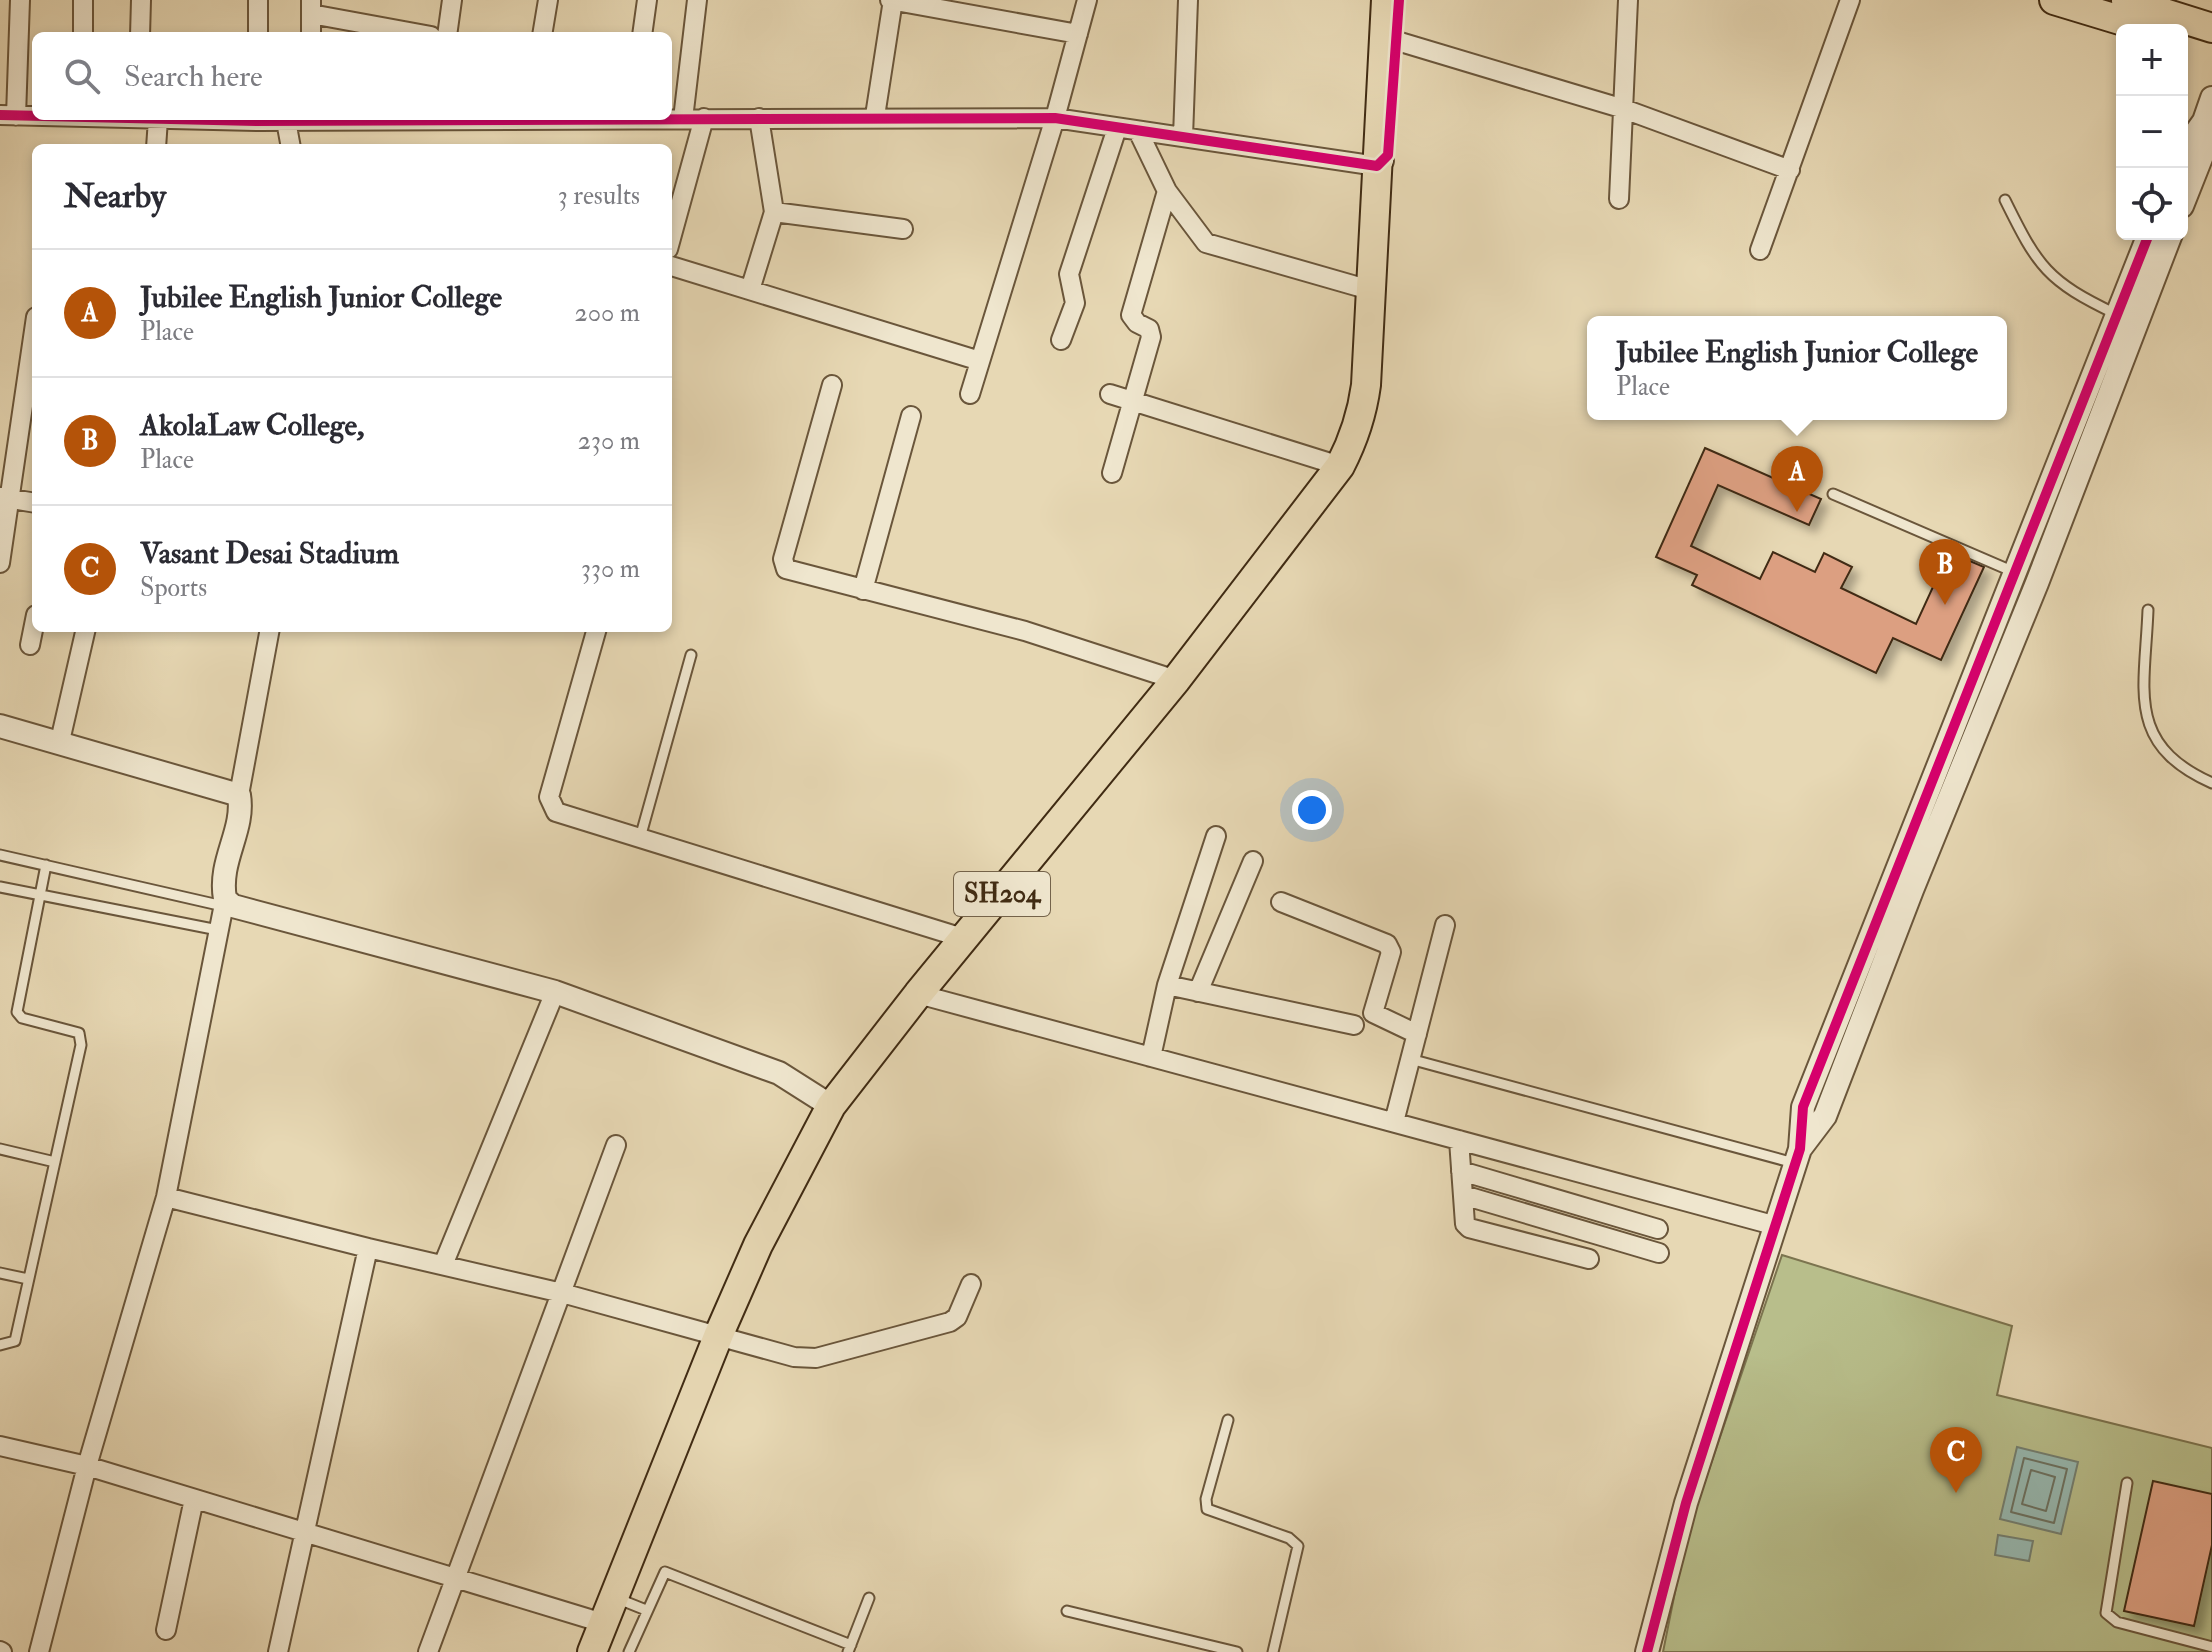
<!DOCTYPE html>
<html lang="en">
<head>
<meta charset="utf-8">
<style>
  :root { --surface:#fff; --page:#f7f7f7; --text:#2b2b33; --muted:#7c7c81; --line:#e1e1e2; --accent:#b45309 }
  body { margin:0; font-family:"IM FELL Double Pica",serif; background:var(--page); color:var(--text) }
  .controls { position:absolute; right:24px; top:24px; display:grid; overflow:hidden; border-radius:12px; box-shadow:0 4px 12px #0003 }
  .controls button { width:72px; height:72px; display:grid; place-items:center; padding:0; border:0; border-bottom:2px solid var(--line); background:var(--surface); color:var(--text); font:40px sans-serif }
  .you { position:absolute; left:1312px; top:810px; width:28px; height:28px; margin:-20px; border:6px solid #fff; border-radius:50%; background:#1a73e8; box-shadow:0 0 0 12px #1a73e833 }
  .badge { display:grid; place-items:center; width:52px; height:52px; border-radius:50%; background:var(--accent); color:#fff; font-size:26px; font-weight:700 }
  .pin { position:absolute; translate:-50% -66px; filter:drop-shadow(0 2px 4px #0008) }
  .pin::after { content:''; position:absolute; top:42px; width:28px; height:24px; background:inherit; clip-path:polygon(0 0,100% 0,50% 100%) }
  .popup { position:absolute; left:1587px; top:316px; width:420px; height:104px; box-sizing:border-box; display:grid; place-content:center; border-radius:12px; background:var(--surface); filter:drop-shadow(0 2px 6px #0005); font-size:26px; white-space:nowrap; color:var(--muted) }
  .popup b { font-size:30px; color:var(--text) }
  .popup::after { content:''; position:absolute; left:50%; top:100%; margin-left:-16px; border:16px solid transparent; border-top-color:var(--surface) }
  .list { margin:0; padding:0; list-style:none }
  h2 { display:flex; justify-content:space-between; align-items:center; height:104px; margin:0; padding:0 32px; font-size:34px }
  h2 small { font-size:26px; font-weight:400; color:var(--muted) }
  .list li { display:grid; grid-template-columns:52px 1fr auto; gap:24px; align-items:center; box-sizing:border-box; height:128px; padding:0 32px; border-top:2px solid var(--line) }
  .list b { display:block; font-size:30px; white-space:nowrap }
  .list p { margin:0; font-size:26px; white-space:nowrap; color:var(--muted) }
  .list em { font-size:26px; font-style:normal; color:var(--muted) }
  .icon { flex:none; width:44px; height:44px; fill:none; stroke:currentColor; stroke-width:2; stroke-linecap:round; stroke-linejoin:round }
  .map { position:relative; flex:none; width:2212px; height:1652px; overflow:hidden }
  .search { position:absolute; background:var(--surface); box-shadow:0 4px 12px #0003; left:32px; top:32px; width:640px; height:88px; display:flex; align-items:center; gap:20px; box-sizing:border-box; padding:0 28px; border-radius:12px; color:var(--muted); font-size:30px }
  .panel { position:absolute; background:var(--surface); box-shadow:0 4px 12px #0003; left:32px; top:144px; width:640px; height:488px; border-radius:12px }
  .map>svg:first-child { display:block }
  .green { fill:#b8be8b; stroke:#7c744f; stroke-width:2 }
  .water { fill:#97b9b1; stroke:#748072; stroke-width:2 }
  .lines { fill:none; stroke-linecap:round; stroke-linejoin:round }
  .shore { stroke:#6c7262; stroke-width:2 }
  .building { fill:#dc9f81; stroke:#402b13; stroke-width:2; filter:url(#shadow) }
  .service-casing { stroke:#6a563b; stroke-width:13 }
  .minor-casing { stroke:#6a563b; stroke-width:22 }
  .tertiary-casing { stroke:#6a563b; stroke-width:26 }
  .primary-casing { stroke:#402b13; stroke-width:32 }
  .trunk-casing { stroke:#402b13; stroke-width:32 }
  .service { stroke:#efe6ce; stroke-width:9 }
  .minor { stroke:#efe6ce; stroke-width:18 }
  .tertiary { stroke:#efe6ce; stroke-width:22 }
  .primary { stroke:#e7d8b4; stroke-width:28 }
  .trunk { stroke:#e7d8b4; stroke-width:28 }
  .cycleway-casing { stroke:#efe6ce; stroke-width:15 }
  .cycleway { stroke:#d6006c; stroke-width:10 }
  .labels { text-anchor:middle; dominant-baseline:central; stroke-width:7; stroke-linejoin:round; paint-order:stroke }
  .shield { fill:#efe6ce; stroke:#74634b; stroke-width:2 }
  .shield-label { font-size:26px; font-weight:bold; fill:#402b13 }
</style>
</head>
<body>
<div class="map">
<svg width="2212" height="1652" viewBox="0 0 2212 1652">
  <defs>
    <filter id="shadow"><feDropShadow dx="7" dy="7" stdDeviation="4" flood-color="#0004"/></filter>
  </defs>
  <rect width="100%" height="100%" fill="#e7d8b4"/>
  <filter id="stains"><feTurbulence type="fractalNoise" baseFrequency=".0025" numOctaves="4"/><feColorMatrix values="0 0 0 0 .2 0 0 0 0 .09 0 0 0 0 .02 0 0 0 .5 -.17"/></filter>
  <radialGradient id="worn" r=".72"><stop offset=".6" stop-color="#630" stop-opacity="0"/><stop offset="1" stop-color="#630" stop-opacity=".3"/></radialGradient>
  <path class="green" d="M1782,1255L2012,1326L1997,1395L2212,1448V1652H1663L1686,1537Z"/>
  <path class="water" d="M2017,1447L2078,1462L2061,1534L2000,1519Z
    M1998,1535L2033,1541L2029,1561L1995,1555Z"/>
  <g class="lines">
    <path class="shore" d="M2024,1458L2067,1469L2054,1523L2011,1512Z
      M2031,1470L2055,1477L2046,1511L2022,1504Z"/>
  </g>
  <path class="building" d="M1705,448L1821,499L1809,525L1718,485L1691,546L1760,579L1773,552L1815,572L1824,553L1852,567L1841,588L1916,624L1949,552L1984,567L1941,660L1893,638L1876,673L1692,585L1697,575L1656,557Z
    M2153,1481L2212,1494V1545L2194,1626L2124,1611Z"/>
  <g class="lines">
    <defs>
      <path id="service" d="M2005,200C2038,267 2047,281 2116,314
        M1833,494L2014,572
        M2148,610C2145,690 2125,744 2212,783
        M640,838L691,655
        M0,855L223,906
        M0,887L218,930
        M1410,1059L1794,1163
        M0,1149L55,1162
        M0,1273L28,1279
        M0,1345L15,1341L81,1045L79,1033L22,1018L17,1012L46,865
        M1228,1420L1206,1499L1207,1509L1289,1538L1298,1546L1273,1652
        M2127,1483L2106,1613L2117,1622L2212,1647
        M616,1598L646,1610
        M1067,1611L1237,1652
        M629,1652L665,1572L851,1645
        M848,1652L869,1598"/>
      <path id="minor" d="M83,0V36
        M311,0V36
        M890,0L1078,34
        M311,14L431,36
        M140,36L141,0
        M258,36V0
        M447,36L452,0
        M542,36L548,0
        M642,36L647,0
        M1397,41L1624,109L1790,170
        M0,115L257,121L1055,118L1377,166L1384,161
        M16,116L20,0
        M875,116L893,0
        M683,119L697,0
        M286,121L291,148
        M1138,131L1167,191L1206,243L1370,290
        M1183,137L1188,0
        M156,148L158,119
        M1619,199L1628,0
        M774,212L903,229
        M668,249L704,118
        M1760,250L1850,0
        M668,265L980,361
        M750,290L774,212L759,118
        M1061,340L1075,303L1069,274L1117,128
        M832,385L783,559L786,569L1025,631L1176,680
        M970,394L1055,118L1087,0
        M1110,394L1340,466
        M1112,473L1151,337L1149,329L1137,323L1131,315L1167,191
        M0,497L36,503
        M0,563L36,317
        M863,590L911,416
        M597,628L549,797L556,812L966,939
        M30,645L36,615
        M60,741L86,628
        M239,795L270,628
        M1281,902L1387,944L1391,952L1373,1013L1417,1034
        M1167,985L1354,1025
        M1198,992L1253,861
        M918,994L1773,1225
        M1151,1057L1167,985L1216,836
        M1394,1122L1445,925
        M1459,1140L1465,1224L1469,1228L1589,1259
        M1461,1171L1658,1229
        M1463,1195L1659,1253
        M166,1197L368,1248L278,1652
        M368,1248L562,1293L794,1357L816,1358L950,1322L957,1317L971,1284
        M443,1265L555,992
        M0,1446L87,1466L603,1623
        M166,1630L194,1499
        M0,1651L2,1652
        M39,1652L87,1466L166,1197L225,899
        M428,1652L616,1145"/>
      <path id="tertiary" d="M2182,152L2204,121L2212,98
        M2182,206L2205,148L2204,121
        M0,726L239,795C245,831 218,860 225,899L233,906L555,992L779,1073L831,1106
        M1800,1149L1825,1116L1912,890L2037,583L2171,234
        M1647,1652L1686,1503L1800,1149L1803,1107L2149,234"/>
      <path id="primary" d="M592,1652L719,1334L758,1245L831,1106L918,994L1176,680L1340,466C1354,439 1362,415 1366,385L1386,0"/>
      <path id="trunk" d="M2054,0L2153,30
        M2126,1L2212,28"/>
    </defs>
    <use href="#service" class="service-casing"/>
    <use href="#minor" class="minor-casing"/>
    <use href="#tertiary" class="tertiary-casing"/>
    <use href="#primary" class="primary-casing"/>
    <use href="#trunk" class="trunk-casing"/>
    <use href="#service" class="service"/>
    <use href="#minor" class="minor"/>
    <use href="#tertiary" class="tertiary"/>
    <use href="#primary" class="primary"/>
    <use href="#trunk" class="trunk"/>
    <defs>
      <path id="cycleway" d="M0,115L257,121L1055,118L1377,166L1388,155L1399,0
        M1647,1652L1686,1503L1800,1149L1803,1107L2149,234"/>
    </defs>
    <use href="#cycleway" class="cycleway-casing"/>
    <use href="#cycleway" class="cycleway"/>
  </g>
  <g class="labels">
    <rect class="shield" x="954" y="872" width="96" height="44" rx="6"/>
    <g class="shield-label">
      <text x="1002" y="894">SH204</text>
    </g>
  </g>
  <rect width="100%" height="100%" filter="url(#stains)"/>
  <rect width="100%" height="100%" fill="url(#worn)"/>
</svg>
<div class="controls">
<button>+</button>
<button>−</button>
<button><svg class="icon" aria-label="locate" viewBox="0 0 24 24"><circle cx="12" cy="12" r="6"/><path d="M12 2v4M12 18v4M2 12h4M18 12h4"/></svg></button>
</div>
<div class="you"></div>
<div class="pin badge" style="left:1797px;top:512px">A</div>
<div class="popup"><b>Jubilee English Junior College</b>Place</div>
<div class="pin badge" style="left:1945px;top:605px">B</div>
<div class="pin badge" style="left:1956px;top:1493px">C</div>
<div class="search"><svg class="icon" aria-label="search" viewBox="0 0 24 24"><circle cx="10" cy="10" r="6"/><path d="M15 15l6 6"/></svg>Search here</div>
<section class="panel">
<h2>Nearby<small>3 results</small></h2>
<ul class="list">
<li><span class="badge">A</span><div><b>Jubilee English Junior College</b><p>Place</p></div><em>200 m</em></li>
<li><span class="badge">B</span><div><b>AkolaLaw College,</b><p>Place</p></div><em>230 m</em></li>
<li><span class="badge">C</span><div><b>Vasant Desai Stadium</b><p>Sports</p></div><em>330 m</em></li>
</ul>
</section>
</div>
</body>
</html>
